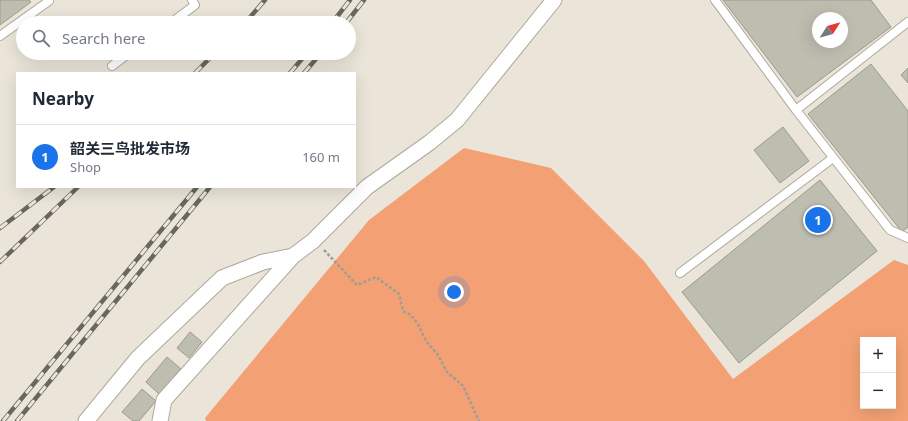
<!DOCTYPE html>
<html lang="en">
<head>
<meta charset="utf-8">
<style>
  :root { --surface:#fff; --page:#f2f2f3; --text:#1f2937; --muted:#747a83; --line:#e0e1e3; --accent:#1a73e8 }
  body { margin:0; font-family:"Noto Sans","Noto Sans SC",sans-serif; background:var(--page); color:var(--text) }
  .controls { position:absolute; right:12px; bottom:12px; display:grid; overflow:hidden; border-radius:0px; box-shadow:0 4px 16px #0002 }
  .controls button { width:36px; height:36px; display:grid; place-items:center; padding:0; border:0; border-bottom:1px solid var(--line); background:var(--surface); color:var(--text); font:20px sans-serif }
  .compass { position:absolute; left:812px; top:12px; width:36px; height:36px; border-radius:50%; background:var(--surface); box-shadow:0 4px 16px #0002; rotate:53deg }
  .you { position:absolute; left:454px; top:292px; width:14px; height:14px; margin:-10px; border:3px solid #fff; border-radius:50%; background:#1a73e8; box-shadow:0 0 0 6px #1a73e833 }
  .badge { display:grid; place-items:center; width:26px; height:26px; border-radius:50%; background:var(--accent); color:#fff; font-size:13px; font-weight:700 }
  .pin { position:absolute; translate:-50% -50%; border:2px solid #fff; box-shadow:0 1px 4px #0006 }
  .list { margin:0; padding:0; list-style:none }
  h2 { display:flex; justify-content:space-between; align-items:center; height:52px; margin:0; padding:0 16px; font-size:17px }
  h2 small { font-size:13px; font-weight:400; color:var(--muted) }
  .list li { display:grid; grid-template-columns:26px 1fr auto; gap:12px; align-items:center; box-sizing:border-box; height:64px; padding:0 16px; border-top:1px solid var(--line) }
  .list b { display:block; font-size:15px; white-space:nowrap }
  .list p { margin:0; font-size:13px; white-space:nowrap; color:var(--muted) }
  .list em { font-size:13px; font-style:normal; color:var(--muted) }
  .icon { flex:none; width:22px; height:22px; fill:none; stroke:currentColor; stroke-width:2; stroke-linecap:round; stroke-linejoin:round }
  .map { position:relative; flex:none; width:908px; height:421px; overflow:hidden }
  .search { position:absolute; background:var(--surface); box-shadow:0 4px 16px #0002; left:16px; top:16px; width:340px; height:44px; display:flex; align-items:center; gap:10px; box-sizing:border-box; padding:0 14px; border-radius:22px; color:var(--muted); font-size:15px }
  .panel { position:absolute; background:var(--surface); box-shadow:0 4px 16px #0002; left:16px; top:72px; width:340px; height:116px; border-radius:0px }
  .map>svg:first-child { display:block }
  .forest { fill:#f3a174; fill-rule:evenodd }
  .building { fill:#bdbdb0; stroke:#9a9a8e; fill-rule:evenodd }
  .lines { fill:none; stroke-linecap:round; stroke-linejoin:round }
  .service-casing { stroke:#ada99d; stroke-width:10 }
  .minor-casing { stroke:#ada99d; stroke-width:17 }
  .path { stroke:#a09d93; stroke-width:2.5; stroke-dasharray:3 2; stroke-linecap:butt }
  .service { stroke:#fff; stroke-width:8 }
  .minor { stroke:#fff; stroke-width:15 }
  .rail-casing { stroke:#6a6760; stroke-width:4.5 }
  .rail { stroke:#eae5d8; stroke-width:3; stroke-dasharray:9; stroke-linecap:butt }
</style>
</head>
<body>
<div class="map">
<svg width="908" height="421" viewBox="0 0 908 421">
  <rect width="100%" height="100%" fill="#eae5d8"/>
  <path class="forest" d="M464,148L551,168L644,261L733,379L894,260L908,265V421H206L205,418L369,220ZM863,340H893V406H863Z"/>
  <path class="building" d="M0,0H29L31,2L0,25Z
    M723,0H871L891,27L797,97ZM818,18H842V42H818Z
    M871,64L908,111V227L902,232L808,114Z
    M908,68V83L901,75Z
    M783,127L809,161L780,183L754,150Z
    M820,180L877,251L739,363L682,292Z
    M190,332L202,342L189,358L177,348Z
    M167,357L181,369L159,394L146,382Z
    M142,389L156,401L139,421H133L122,412Z"/>
  <g class="lines">
    <defs>
      <path id="service" d="M715,0L796,110L908,22
        M171,23L195,5L192,0
        M0,36L49,1L48,0
        M112,66L129,53
        M796,110L890,230L908,238
        M680,273L833,158"/>
      <path id="minor" d="M86,421L138,358L222,278L263,262L293,256L313,241L367,187L429,143L457,120L554,0
        M160,421L164,400L293,256"/>
    </defs>
    <use href="#service" class="service-casing"/>
    <use href="#minor" class="minor-casing"/>
    <path class="path" d="M324,250L357,285L376,277L399,294L403,311L411,315L418,324L426,341L438,355L447,372L463,386L479,421"/>
    <use href="#service" class="service"/>
    <use href="#minor" class="minor"/>
    <defs>
      <path id="rail" d="M245,23L265,0
        M332,23L350,0
        M346,23L364,0
        M195,73L215,53
        M290,73L307,53
        M304,73L321,53
        M0,228L54,187
        M0,262L78,187
        M3,421L197,187
        M17,421L210,187"/>
    </defs>
    <use href="#rail" class="rail-casing"/>
    <use href="#rail" class="rail"/>
  </g>
</svg>
<div class="controls">
<button>+</button>
<button>−</button>
</div>
<svg class="compass" viewBox="-18 -18 36 36"><path d="M0-13l5 13h-10z" fill="#e53935"/><path d="M0 13l5-13h-10z" fill="#747a83"/></svg>
<div class="you"></div>
<div class="pin badge" style="left:818px;top:220px">1</div>
<div class="search"><svg class="icon" aria-label="search" viewBox="0 0 24 24"><circle cx="10" cy="10" r="6"/><path d="M15 15l6 6"/></svg>Search here</div>
<section class="panel">
<h2>Nearby<small></small></h2>
<ul class="list">
<li><span class="badge">1</span><div><b>韶关三鸟批发市场</b><p>Shop</p></div><em>160 m</em></li>
</ul>
</section>
</div>
</body>
</html>
